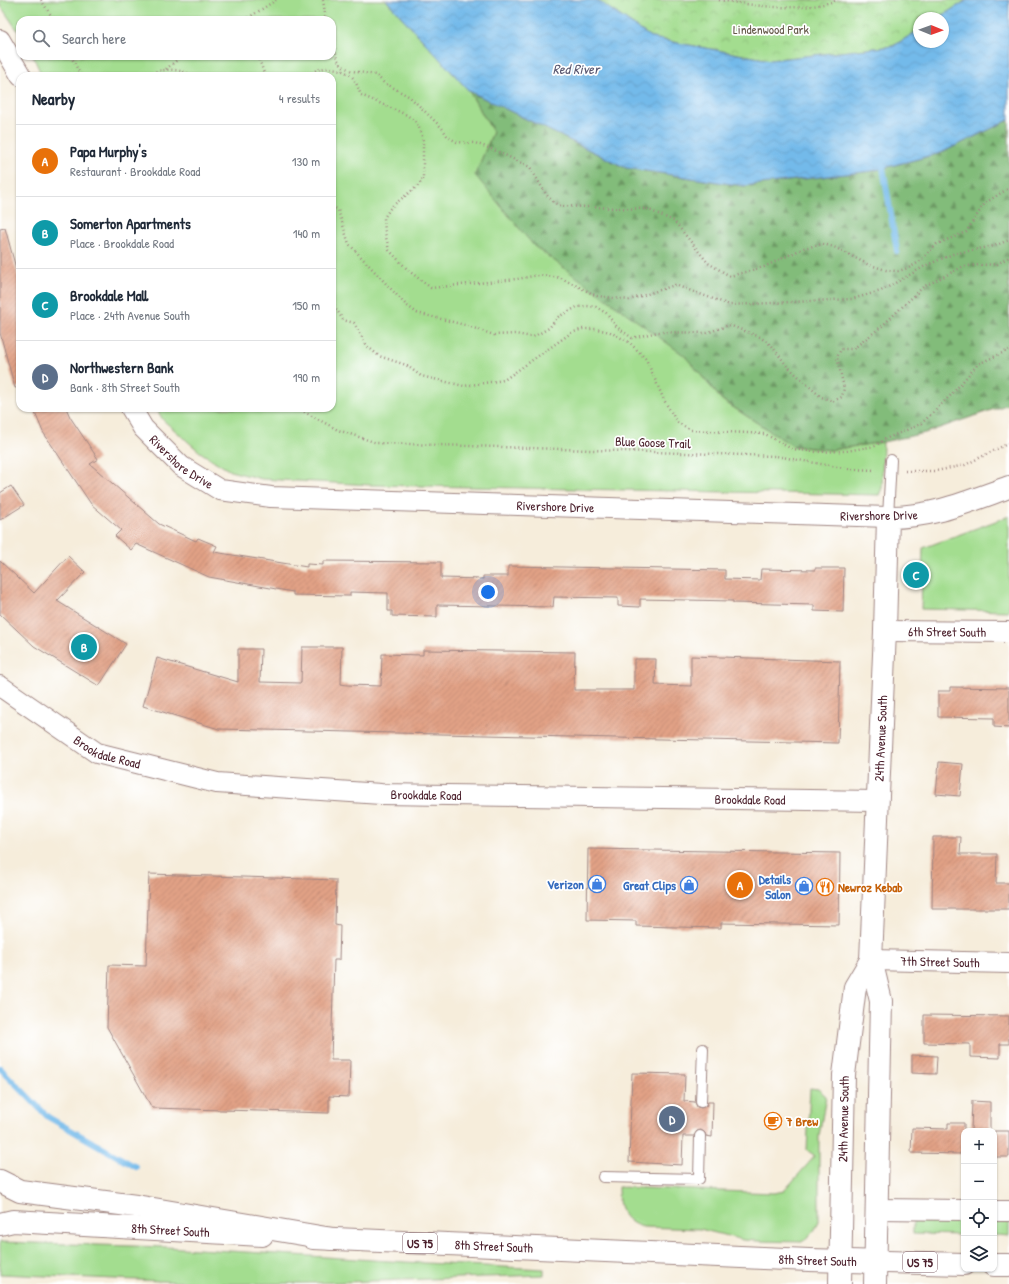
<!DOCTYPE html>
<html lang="en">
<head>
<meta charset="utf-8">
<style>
  :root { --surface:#fff; --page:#f6f6f7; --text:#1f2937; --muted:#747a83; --line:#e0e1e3; --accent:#c8321e }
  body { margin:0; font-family:"Patrick Hand",sans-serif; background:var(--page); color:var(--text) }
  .controls { position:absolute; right:12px; bottom:12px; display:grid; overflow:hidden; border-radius:8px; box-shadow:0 1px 3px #0004 }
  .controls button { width:36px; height:36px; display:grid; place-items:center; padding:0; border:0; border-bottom:1px solid var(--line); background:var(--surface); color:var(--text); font:20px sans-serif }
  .compass { position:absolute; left:913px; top:12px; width:36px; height:36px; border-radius:50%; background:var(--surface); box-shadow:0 1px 3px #0004; rotate:91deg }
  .you { position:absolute; left:488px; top:592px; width:14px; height:14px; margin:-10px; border:3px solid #fff; border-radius:50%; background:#1a73e8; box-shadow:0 0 0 6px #1a73e833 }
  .badge { display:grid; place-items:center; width:26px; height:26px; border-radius:50%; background:var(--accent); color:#fff; font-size:13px; font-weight:700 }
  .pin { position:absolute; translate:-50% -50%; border:2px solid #fff; box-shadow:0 1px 4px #0006 }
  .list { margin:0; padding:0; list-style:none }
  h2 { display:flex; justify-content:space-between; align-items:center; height:52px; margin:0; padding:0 16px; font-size:17px }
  h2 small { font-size:13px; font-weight:400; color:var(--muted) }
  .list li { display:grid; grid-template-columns:26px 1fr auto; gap:12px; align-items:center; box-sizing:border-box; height:72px; padding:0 16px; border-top:1px solid var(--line) }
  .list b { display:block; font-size:15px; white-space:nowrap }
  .list p { margin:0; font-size:13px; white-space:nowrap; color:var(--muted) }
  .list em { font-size:13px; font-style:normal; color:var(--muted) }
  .icon { flex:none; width:22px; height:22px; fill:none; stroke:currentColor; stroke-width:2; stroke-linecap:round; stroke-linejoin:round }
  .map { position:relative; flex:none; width:1009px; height:1284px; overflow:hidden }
  .search { position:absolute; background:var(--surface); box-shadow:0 1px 3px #0004; left:16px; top:16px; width:320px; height:44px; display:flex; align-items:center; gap:10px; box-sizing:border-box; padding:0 14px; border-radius:12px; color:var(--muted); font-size:15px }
  .panel { position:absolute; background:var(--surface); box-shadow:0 1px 3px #0004; left:16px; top:72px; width:320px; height:340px; border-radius:12px }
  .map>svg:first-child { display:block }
  .grass { fill:#a3dd8f; stroke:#767e5d }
  .forest { fill:url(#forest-firs); stroke:#666e52 }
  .park { fill:url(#park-crowns); stroke:#767e5d }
  .water { fill:url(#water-waves); stroke:#5e6c8a }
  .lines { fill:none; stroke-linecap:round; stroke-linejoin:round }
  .stream { stroke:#73baea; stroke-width:6 }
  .building { fill:url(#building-hatch) }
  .lane-casing { stroke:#a08683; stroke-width:12 }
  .street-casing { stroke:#a08683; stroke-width:22 }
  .secondary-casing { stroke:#a08683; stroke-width:24 }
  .primary-casing { stroke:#a08683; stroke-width:24 }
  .highway-casing { stroke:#a08683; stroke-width:24 }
  .path { stroke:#a08683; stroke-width:2.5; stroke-dasharray:1 3; stroke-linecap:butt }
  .lane { stroke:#fff; stroke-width:10 }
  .street { stroke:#fff; stroke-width:20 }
  .secondary { stroke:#fff; stroke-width:22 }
  .primary { stroke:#fff; stroke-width:22 }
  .highway { stroke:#fff; stroke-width:22 }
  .labels { text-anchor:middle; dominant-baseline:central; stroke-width:3.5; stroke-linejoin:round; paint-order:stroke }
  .shield { fill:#fff; stroke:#80626b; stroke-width:1 }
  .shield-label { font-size:12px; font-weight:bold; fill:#4a1f2b }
  .park-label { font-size:13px; fill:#655849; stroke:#fff }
  .street-label { font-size:13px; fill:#4a1f2b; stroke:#fff }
  .shop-label { font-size:13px; font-weight:bold; fill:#366cbe; stroke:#fff; text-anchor:end }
  .food-label { font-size:13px; font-weight:bold; fill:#c56008; stroke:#fff; text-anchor:start }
  .water-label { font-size:14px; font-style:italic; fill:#58556e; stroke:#fff }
</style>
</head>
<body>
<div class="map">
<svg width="1009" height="1284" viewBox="0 0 1009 1284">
  <defs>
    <pattern id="forest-firs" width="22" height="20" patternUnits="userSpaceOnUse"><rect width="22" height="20" fill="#82bc7a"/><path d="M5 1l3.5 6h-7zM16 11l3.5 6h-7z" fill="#6c9864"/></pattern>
    <pattern id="park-crowns" width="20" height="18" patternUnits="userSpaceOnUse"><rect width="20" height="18" fill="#a3dd8f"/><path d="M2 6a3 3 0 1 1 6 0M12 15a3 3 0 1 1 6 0" fill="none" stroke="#8ebd7c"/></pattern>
    <pattern id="water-waves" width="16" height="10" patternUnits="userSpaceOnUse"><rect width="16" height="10" fill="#73baea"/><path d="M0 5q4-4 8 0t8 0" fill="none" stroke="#659fc9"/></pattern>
    <pattern id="building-hatch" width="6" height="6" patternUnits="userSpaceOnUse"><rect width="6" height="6" fill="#e2a286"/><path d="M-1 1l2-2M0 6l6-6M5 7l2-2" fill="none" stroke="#b9836e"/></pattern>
  </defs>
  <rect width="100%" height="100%" fill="#fff"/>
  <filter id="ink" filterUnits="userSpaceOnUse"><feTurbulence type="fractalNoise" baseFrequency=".025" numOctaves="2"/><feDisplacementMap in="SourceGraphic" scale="8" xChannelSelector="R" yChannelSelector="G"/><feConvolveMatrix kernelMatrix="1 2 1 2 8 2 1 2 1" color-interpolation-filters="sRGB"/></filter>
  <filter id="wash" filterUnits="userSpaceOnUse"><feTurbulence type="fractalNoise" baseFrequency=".012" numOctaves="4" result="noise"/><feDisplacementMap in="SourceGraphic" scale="16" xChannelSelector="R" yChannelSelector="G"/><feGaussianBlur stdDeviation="0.9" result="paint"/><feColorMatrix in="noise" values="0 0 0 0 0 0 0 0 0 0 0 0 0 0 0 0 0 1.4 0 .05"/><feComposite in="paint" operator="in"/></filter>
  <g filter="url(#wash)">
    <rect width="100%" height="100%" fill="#f6eddb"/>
    <path class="grass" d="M0,0H386L469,91L493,132L475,175L685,356L722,400L793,446L831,450L883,442L882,488L879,495L371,485L262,479L230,471L200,452L163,420L156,408H332V76H42L33,56H332V20H20V34L0,5Z
      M1009,516V611L921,609L923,548Z
      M810,1088L818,1089L826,1096L819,1136V1221L814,1231L802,1242L757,1241L743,1240L700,1229L643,1227C622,1222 618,1206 618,1187L774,1193L784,1191L815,1156L807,1150Z
      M913,1220L964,1221V1235L913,1234Z
      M994,1222H1009V1236L994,1235Z
      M0,1242L166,1247L405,1262L544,1269V1275L315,1283L230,1284L0,1274Z"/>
    <path class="forest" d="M469,91L626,168L744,186L872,171L941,153L1009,120V404L925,433L883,442L831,450L793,446L722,400L685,356L534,246L475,175L493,132Z"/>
    <path class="park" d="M597,0H967L938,18H919V30L893,46L770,60L652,38Z"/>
    <path class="water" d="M386,0H597L652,38L770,60L893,46L919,30V42H943V18H938L967,0H1009V120L941,153L872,171L744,186L626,168L469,91Z"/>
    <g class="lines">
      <path class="stream" d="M882,162L897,251
        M0,1068L48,1117L136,1167"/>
    </g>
    <g id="blocks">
      <path class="building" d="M5,228L20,283V387L15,388L0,333V229Z
        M33,408H66L70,417L98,459L90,464L159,524L196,541L198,538L217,546L214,552L307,567V564L323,565V561L441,562V578L483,579V576H508V566L725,570V579L760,580L761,569L815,570V568H844L843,612L814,611V605L733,603V601L640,599V607L618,606V598L554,597L553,607L437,605V617L392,616V611H388V593L350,592V596L293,595V592L209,577L136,544L131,550L115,536L121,530L91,504L43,432Z
        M11,486L24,505L0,520V493Z
        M68,556L85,572L57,601L126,644L99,686L34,646L0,614V561L34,593Z
        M302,647H342L341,684L347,685L381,686L382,654L423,655V650L575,652L574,690H634V659H656L655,685L691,686V656L840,661L838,743L219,729L143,706L157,658L238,682V649H261L260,682L301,683Z
        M950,687L1009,688V728L994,727V718L938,717V691H950Z
        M939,762L963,764L960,796L936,794Z
        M933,837H961L960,854H997L996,883H1009V909H932Z
        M588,849L840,853L839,925L721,923V928L636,926V921L587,920Z
        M149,874L336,880L335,925L340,926L339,960H334L331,1060H350L349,1097L329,1096V1113L152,1108L107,1027L109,965L146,966Z
        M924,1015L1009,1016V1044H1000V1058L970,1057V1044L924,1043Z
        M912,1055L937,1056L936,1074L912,1073Z
        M632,1073L685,1074L684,1101L695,1102L697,1107L701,1108L706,1106L708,1102H713L712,1137L706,1136L705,1133L701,1130L697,1131L694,1136H683L682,1165L629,1162Z
        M972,1101L990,1102V1131H971Z
        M948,1123H964V1154L911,1153L912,1128L948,1129Z
        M994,1131H1009V1157H994Z"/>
    </g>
  </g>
  <g filter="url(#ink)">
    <use href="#blocks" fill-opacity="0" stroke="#a08683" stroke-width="1"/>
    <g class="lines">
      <defs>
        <path id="lane" d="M888,517L891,460
          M701,1102L703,1049
          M603,1177L699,1179L700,1136"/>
        <g id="street">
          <path d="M0,40L21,76"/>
          <path id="s1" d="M131,408L143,428L181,466L220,490L271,497L888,517"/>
          <path id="s2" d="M885,631L1009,632"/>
          <path id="s3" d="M0,686L97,753L217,783L381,794L877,801"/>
          <path id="s4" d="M871,960L1009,963"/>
          <path d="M877,1209L964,1210"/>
          <path d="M994,1211H1009"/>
        </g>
        <g id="secondary">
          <path id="s5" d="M840,1284L844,1075L855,987L871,960"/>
          <path id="s6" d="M875,1284L881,1001L871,960L885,631L888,517C933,517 967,502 1009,487"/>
        </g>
        <g id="primary">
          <path id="s7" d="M0,1224L13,1221L262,1235"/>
          <path id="s8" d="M313,1238L809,1260L964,1264"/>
          <path d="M994,1265H1009"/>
        </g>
        <path id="highway" d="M0,1181L20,1191L136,1206L332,1239"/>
      </defs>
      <use href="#lane" class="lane-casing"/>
      <use href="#street" class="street-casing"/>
      <use href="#secondary" class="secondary-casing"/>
      <use href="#primary" class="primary-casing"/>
      <use href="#highway" class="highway-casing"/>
      <path class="path" d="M41,0L54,20
        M323,0L326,20
        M719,0C758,6 800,13 838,0
        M245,20L276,0
        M332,33L337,59L344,67L352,71L376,75L383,82L410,97L442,128L448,137L457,142L475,143L494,150L530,167L546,194L554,203L562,206L647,209L674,221L708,263L730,276L764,267L804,248L823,244L834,247L867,264L886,270L898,271L909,268L919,262L937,244L966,232L985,203L1009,188
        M71,56L81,76
        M258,56L265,76
        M166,69L182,56
        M136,76C156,71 175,65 193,76
        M309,76C318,64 340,67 350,75C356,79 358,89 361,95L407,115L416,122L421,132L423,141V178L419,185L391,207L384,218L385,233L389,250L409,271L431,288L517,279L539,275L561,278L597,296L629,300L675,285L730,305L852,299L881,291L927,265L953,254L994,246L1009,240
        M332,206L338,210L349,244L406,305L417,313L465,325L494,335L515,334L533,337L549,328L558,317L577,307L587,306L596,307L606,313L617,327L632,338L658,332L707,333L729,325L760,337L772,346L787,366L821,397L833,401L842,397L844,388L837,357L841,349H853L882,326L923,287L964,266L997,264L1009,257
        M332,302L343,320L354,323L367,346L379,356L406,365L421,376L464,386L504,380L571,333L583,329H597L610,332L629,342L646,359L664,400L677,422L691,430L765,434L792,449L816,452L846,451L875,446L885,439L921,424L950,396L978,364L1009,350
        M297,408L338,430L377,443L776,456L849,469L876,470
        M905,471H936L965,465L1009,443"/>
      <use href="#lane" class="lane"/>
      <use href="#street" class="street"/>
      <use href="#secondary" class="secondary"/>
      <use href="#primary" class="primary"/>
      <use href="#highway" class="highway"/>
    </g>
  </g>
  <defs>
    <symbol id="shop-ring" viewBox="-11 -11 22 22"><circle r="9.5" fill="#fff" stroke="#3f7fe0" stroke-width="1.5"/><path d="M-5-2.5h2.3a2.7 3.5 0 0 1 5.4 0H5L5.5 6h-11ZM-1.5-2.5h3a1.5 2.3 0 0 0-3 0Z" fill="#3f7fe0"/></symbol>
    <symbol id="restaurant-ring" viewBox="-11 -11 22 22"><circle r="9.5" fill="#fff" stroke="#e8710a" stroke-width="1.5"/><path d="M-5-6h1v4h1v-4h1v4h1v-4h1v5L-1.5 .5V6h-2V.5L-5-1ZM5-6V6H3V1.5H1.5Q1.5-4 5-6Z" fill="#e8710a"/></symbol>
    <symbol id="cafe-ring" viewBox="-11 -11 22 22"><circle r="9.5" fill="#fff" stroke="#e8710a" stroke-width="1.5"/><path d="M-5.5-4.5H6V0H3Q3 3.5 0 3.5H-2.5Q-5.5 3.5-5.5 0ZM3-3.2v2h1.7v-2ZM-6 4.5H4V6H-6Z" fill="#e8710a"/></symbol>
  </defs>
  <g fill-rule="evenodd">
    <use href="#shop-ring" x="587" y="874" width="20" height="20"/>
    <use href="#shop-ring" x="679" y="875" width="20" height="20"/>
    <use href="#shop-ring" x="794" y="876" width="20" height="20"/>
    <use href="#restaurant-ring" x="815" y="877" width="20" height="20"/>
    <use href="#cafe-ring" x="763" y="1111" width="20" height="20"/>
  </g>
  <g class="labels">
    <g class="shield">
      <rect x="403" y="1233" width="34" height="20" rx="3"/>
      <rect x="903" y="1252" width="34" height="20" rx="3"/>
    </g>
    <g class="shield-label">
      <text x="420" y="1243">US 75</text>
      <text x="920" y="1262">US 75</text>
    </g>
    <g class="park-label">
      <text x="771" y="29">Lindenwood Park</text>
    </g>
    <g class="street-label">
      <text transform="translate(653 442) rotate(2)">Blue Goose Trail</text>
      <text stroke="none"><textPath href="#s1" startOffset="75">Rivershore Drive</textPath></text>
      <text stroke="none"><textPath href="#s1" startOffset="459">Rivershore Drive</textPath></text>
      <text transform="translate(879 515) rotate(-1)">Rivershore Drive</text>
      <text stroke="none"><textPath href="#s2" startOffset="62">6th Street South</textPath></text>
      <text stroke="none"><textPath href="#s6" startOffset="547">24th Avenue South</textPath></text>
      <text stroke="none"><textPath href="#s3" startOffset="127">Brookdale Road</textPath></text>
      <text stroke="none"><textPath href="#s3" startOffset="451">Brookdale Road</textPath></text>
      <text stroke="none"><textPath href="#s3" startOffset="775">Brookdale Road</textPath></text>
      <text stroke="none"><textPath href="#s4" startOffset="69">7th Street South</textPath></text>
      <text stroke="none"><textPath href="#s5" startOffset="165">24th Avenue South</textPath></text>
      <text stroke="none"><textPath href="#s7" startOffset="171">8th Street South</textPath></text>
      <text stroke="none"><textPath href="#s8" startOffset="181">8th Street South</textPath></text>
      <text stroke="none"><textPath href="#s8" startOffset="505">8th Street South</textPath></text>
    </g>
    <g class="shop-label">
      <text x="791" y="879">Details<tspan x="791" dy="15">Salon</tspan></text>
      <text x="584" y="884">Verizon</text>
      <text x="676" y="885">Great Clips</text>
    </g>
    <g class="food-label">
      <text x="838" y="887">Newroz Kebab</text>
      <text x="786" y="1121">7 Brew</text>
    </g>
    <g class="water-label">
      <text x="576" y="68">Red River</text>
    </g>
  </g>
</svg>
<div class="controls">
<button>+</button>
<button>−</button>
<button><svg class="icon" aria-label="locate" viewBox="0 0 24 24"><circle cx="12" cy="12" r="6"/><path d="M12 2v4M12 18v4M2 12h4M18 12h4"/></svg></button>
<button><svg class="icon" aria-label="layers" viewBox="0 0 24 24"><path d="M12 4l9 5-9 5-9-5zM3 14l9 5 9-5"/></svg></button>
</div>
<svg class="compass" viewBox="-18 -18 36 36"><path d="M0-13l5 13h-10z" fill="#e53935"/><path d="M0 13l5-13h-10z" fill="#747a83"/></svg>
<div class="you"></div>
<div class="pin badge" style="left:740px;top:885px;background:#e8710a">A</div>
<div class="pin badge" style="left:84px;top:647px;background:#0f9aa8">B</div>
<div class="pin badge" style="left:916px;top:575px;background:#0f9aa8">C</div>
<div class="pin badge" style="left:672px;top:1119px;background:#5c6f8a">D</div>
<div class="search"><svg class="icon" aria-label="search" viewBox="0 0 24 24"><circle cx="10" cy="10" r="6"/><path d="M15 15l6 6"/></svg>Search here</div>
<section class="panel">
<h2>Nearby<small>4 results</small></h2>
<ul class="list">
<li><span class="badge" style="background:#e8710a">A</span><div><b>Papa Murphy's</b><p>Restaurant · Brookdale Road</p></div><em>130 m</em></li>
<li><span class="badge" style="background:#0f9aa8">B</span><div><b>Somerton Apartments</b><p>Place · Brookdale Road</p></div><em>140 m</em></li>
<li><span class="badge" style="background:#0f9aa8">C</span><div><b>Brookdale Mall</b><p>Place · 24th Avenue South</p></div><em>150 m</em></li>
<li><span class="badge" style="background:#5c6f8a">D</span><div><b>Northwestern Bank</b><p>Bank · 8th Street South</p></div><em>190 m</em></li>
</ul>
</section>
</div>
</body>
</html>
